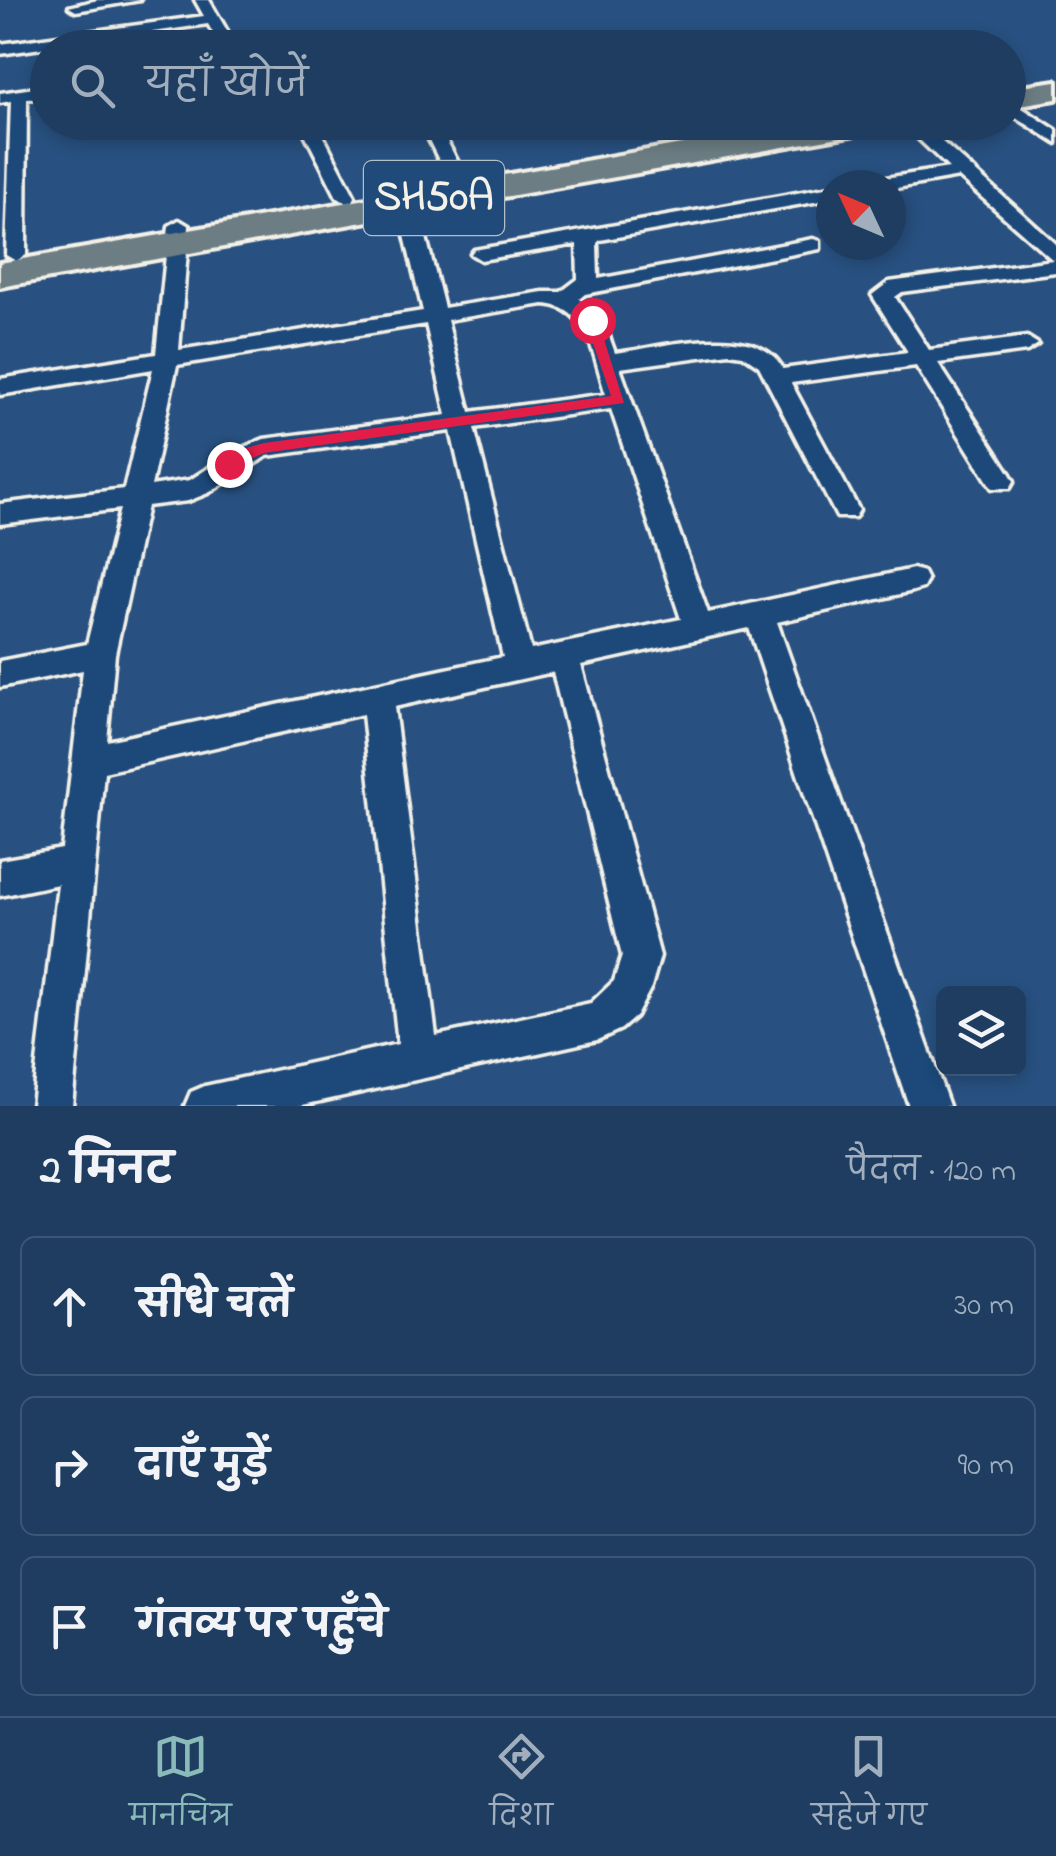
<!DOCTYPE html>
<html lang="hi">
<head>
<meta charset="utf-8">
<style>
  :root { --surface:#1e3d61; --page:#264467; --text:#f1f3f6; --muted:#a1aebd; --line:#3c5676; --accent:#8bbbb9 }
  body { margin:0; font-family:"Indie Flower","Playpen Sans Deva",sans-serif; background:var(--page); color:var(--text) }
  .controls { position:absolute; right:30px; bottom:30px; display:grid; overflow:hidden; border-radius:15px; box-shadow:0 5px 15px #0003 }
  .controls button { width:90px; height:90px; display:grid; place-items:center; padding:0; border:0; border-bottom:2px solid var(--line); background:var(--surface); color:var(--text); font:50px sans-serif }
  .compass { position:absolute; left:816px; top:170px; width:90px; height:90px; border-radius:50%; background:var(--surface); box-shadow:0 5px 15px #0003; rotate:314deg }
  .stop { position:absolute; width:30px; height:30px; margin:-22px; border:8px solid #e11d48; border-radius:50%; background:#fff }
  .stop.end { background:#e11d48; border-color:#fff; box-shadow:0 2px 10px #0008 }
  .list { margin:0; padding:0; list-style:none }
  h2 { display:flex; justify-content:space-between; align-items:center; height:130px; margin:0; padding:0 40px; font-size:42px }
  h2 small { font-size:32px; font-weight:400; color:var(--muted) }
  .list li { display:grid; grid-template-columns:65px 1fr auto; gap:30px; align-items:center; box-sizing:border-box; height:140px; margin:0 20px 20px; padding:0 20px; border:2px solid var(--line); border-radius:15px }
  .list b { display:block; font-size:38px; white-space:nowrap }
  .list em { font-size:32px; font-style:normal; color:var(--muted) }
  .icon { flex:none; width:55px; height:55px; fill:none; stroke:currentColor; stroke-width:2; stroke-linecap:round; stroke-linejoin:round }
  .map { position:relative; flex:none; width:1056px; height:1106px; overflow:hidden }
  .search { position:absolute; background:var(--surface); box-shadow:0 5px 15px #0003; left:30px; right:30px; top:30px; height:110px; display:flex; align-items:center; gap:25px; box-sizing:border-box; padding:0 35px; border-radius:55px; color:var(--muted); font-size:38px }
  .sheet { height:610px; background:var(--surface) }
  nav { display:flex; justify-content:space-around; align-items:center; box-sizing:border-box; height:140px; border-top:2px solid var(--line); background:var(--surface); font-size:28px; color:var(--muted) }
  nav a { display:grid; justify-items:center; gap:5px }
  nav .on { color:var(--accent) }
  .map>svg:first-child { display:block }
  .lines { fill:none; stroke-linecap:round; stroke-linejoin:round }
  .street-casing { stroke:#f4f1e8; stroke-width:7 }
  .highway-casing { stroke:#f4f1e8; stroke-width:8 }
  .street { fill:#1f4a7a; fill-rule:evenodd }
  .highway { fill:#6c7e84; fill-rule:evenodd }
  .route { fill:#e11d48 }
  .labels { text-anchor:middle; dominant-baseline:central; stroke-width:9; stroke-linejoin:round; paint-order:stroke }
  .shield { fill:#1f4a7a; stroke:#b4bfc7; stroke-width:2.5 }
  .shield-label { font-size:42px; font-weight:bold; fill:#f4f1e8 }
</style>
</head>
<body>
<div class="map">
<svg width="1056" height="1106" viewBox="0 0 1056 1106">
  <rect width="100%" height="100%" fill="#285181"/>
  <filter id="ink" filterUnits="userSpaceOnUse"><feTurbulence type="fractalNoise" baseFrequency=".01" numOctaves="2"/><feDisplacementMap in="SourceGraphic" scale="20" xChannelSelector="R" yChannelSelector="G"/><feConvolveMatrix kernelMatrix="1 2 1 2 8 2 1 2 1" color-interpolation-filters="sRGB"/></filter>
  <g filter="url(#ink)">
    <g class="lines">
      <defs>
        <path id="street" d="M98,0H140L76,11L69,7Z
          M195,0H209L237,48H222L208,24L0,54V44L204,16Z
          M48,86V96L27,99L26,255L16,261L6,255L11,101L0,103V93Z
          M1008,99L1056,130V143L1008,112Z
          M299,122H316L355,197L353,201L346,203L337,197Z
          M420,122H437L466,178L464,182H450Z
          M901,122H920L1056,244V272L902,292L895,297L929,350L1027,337L1038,344L1027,351L938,363L1010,474L1014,481L1010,488H992L916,366L791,383L859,510L855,517H837L759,366L743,355L729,353L620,368L708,613L913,569L923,572L927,580L923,588L913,591L777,622L949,1106H909L749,628L581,665L660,956L651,987L636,1016L621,1029L597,1040L298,1106H185L191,1092L205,1086L398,1044L363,714L104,772L72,1106H32L58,884L0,896V860L62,849L83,670L0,687V661L87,644L120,509L0,524V504L124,489L153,369L0,395V379L156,354L169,226L179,220L189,226L179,350L423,311L397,202L407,196L417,202L444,308L543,292H561L578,279L577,244L481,260L471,254L474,250L831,187V199L600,240L597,243L598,279L813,239L820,241V249L585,294L579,299L603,320L615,353C661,348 757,319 783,369L908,352L872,295L889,282L1053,260L959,177L891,189V185H870L879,179L949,168ZM543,304C589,306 594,358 606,394L470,412L447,320ZM426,324L447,415L264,439L235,451L190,480L151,486L177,365ZM611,409L681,619L531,650L474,428ZM451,431L503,657L107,741L115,654L147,506L188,501L208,493L267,456ZM553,672L622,956L614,981L591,1003L436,1036L394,707Z"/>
        <path id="highway" d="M1056,81V99L1008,107V88Z
          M808,122H883L879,129L867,132L0,287V263Z"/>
      </defs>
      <use href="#street" class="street-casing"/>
      <use href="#highway" class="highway-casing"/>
      <use href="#street" class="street"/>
      <use href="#highway" class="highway"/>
    </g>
  </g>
  <path class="route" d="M592,316L598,320L624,403L264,453L229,469L221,464L238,450L264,443L611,396L585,320Z"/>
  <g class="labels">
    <rect class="shield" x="364" y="161" width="140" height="74" rx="8"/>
    <g class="shield-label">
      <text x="434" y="198">SH50A</text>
    </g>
  </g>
</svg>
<div class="controls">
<button><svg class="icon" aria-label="layers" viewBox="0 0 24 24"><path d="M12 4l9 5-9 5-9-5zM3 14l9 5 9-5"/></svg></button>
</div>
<svg class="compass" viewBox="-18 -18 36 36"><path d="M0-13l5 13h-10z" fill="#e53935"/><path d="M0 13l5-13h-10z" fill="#a1aebd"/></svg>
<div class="stop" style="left:592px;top:320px"></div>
<div class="stop end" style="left:229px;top:464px"></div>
<div class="search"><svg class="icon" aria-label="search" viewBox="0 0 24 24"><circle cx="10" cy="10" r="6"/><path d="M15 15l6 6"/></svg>यहाँ खोजें</div>
</div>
<section class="sheet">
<h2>2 मिनट<small>पैदल · 120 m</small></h2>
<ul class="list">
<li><svg class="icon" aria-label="ahead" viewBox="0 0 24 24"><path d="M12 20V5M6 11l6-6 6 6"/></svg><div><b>सीधे चलें</b></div><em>30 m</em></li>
<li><svg class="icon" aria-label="right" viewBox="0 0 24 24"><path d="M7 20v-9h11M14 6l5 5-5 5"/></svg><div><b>दाएँ मुड़ें</b></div><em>90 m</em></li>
<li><svg class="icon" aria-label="arrive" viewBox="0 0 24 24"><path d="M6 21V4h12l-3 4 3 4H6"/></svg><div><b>गंतव्य पर पहुँचे</b></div></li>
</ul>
</section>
<nav>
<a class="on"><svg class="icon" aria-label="map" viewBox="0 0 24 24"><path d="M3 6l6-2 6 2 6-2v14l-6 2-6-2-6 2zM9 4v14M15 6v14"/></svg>मानचित्र</a>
<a><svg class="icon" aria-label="directions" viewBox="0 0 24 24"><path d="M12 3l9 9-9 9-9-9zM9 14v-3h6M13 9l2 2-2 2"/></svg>दिशा</a>
<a><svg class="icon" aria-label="saved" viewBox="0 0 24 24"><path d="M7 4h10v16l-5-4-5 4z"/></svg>सहेजे गए</a>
</nav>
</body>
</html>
